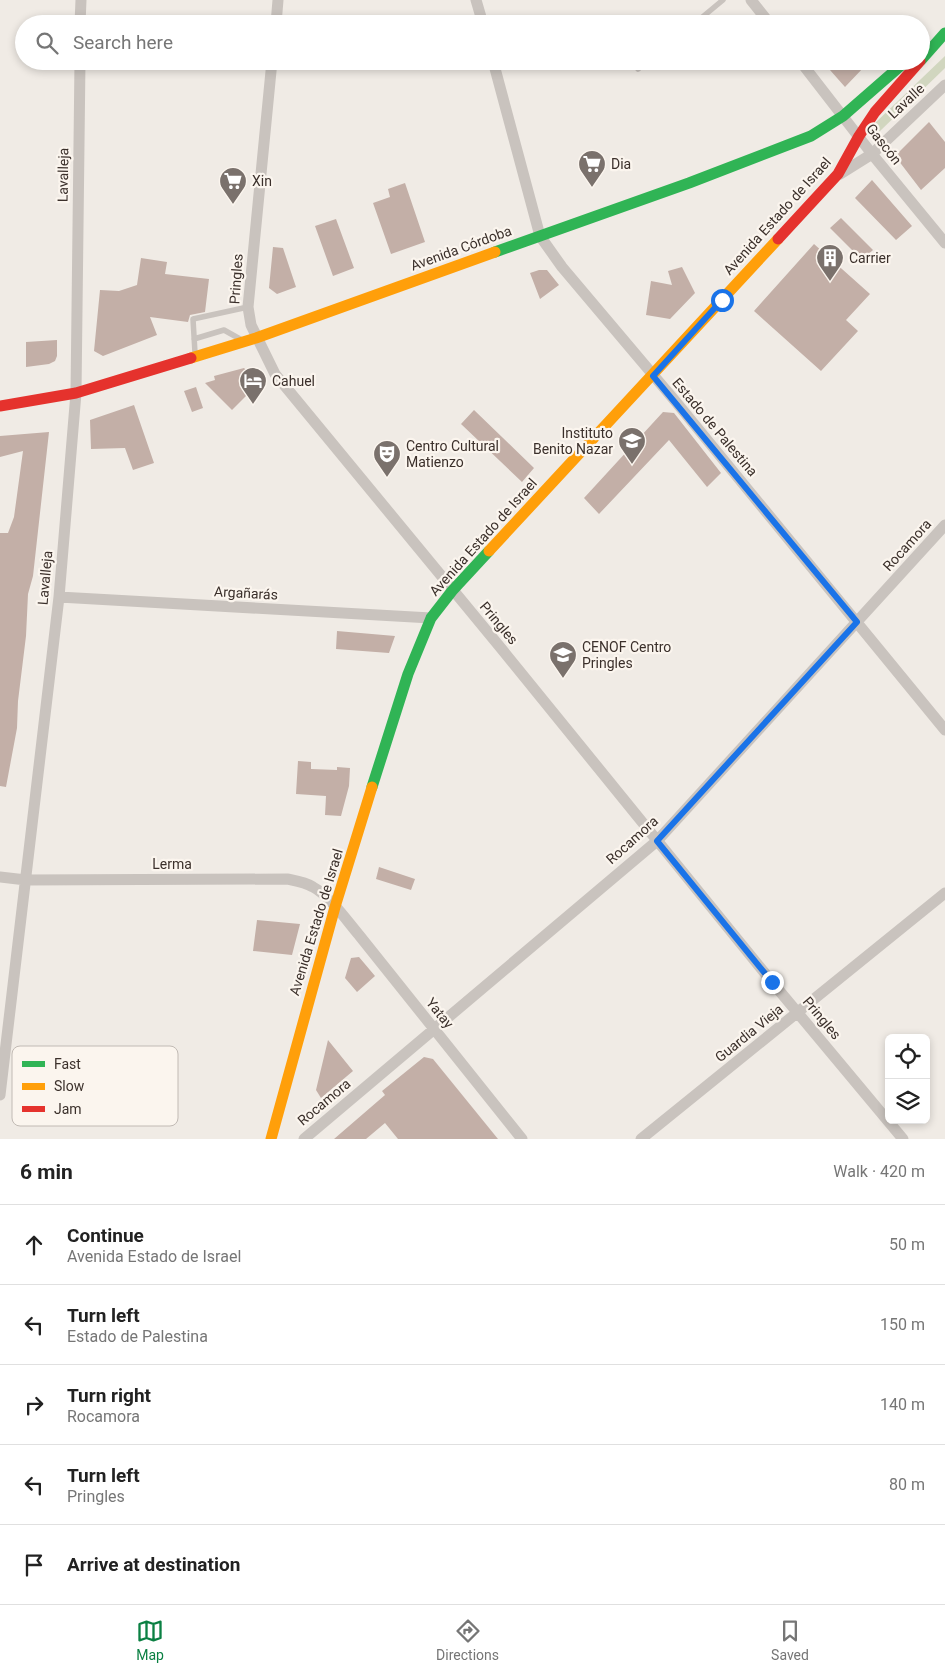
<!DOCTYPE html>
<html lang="en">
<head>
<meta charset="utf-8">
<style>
  :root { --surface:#fff; --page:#f2f2f2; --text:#222; --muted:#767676; --line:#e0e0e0; --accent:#0b8043 }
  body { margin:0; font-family:Roboto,sans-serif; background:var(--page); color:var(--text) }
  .controls { position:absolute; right:15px; bottom:15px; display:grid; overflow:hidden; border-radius:8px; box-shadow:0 2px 8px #0003 }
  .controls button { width:45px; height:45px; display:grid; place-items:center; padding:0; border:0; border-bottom:1px solid var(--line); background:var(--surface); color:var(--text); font:25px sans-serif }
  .stop { position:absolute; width:15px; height:15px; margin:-11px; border:4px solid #1a73e8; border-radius:50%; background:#fff }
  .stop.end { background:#1a73e8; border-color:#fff; box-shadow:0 1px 5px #0008 }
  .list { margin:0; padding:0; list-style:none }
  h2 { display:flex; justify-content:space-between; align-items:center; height:65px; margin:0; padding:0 20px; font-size:21px }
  h2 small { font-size:16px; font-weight:400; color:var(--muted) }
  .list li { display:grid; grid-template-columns:32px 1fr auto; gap:15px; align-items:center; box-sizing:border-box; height:80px; padding:0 20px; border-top:1px solid var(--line) }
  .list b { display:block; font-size:19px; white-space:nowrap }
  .list p { margin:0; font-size:16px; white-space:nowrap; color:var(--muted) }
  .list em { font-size:16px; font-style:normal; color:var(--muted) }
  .icon { flex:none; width:28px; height:28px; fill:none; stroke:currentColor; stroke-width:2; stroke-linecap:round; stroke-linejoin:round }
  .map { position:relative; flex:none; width:945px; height:1139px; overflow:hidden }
  .search { position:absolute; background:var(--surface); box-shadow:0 2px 8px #0003; left:15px; right:15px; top:15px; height:55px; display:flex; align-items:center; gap:12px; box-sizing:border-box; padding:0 18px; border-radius:28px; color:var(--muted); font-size:19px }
  .sheet { height:465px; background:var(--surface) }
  nav { display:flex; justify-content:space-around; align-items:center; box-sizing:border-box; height:70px; border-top:1px solid var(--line); background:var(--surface); font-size:14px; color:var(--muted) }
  nav a { display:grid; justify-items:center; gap:2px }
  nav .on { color:var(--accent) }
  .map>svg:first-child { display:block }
  .green { fill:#d1d6bf }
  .building { fill:#c3afa7 }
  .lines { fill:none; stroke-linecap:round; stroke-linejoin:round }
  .lane { stroke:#c9c3be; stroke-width:5.5 }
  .street { stroke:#c9c3be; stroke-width:11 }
  .fast { stroke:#30b455; stroke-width:11 }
  .slow { stroke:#ff9f0a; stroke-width:11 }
  .jam { stroke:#e5322d; stroke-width:11 }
  .route { stroke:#1a73e8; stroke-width:6 }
  .labels { text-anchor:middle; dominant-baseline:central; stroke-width:4.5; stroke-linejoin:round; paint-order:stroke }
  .street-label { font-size:14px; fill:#3b302b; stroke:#fbf5ee }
  .poi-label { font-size:14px; fill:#3b302b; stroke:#fbf5ee; text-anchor:start }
  .key { fill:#fbf5ee; stroke:#c1bab4; stroke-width:1 }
  .key-label { font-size:14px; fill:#3b302b }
</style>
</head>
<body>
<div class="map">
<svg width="945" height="1139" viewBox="0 0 945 1139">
  <rect width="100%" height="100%" fill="#f0ebe5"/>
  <path class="green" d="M945,56V68L879,132L873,125Z"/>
  <path class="building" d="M822,61H858L864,67L845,87Z
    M929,122L945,142V168L921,190L895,156Z
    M872,180L912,226L896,240L855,198Z
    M405,183L425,242L391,254L373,203L390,197L388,189Z
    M841,218L873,250L862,260L830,228Z
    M336,219L354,268L333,276L315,226Z
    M814,244L870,294L846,320L858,331L821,371L754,311Z
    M273,247L283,248L296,287L277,294L269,288Z
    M141,258L167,262L165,274L209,279L205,312L190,315L188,322L150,317L157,335L103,356L94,351L100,290L119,291L137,285Z
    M682,267L695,293L670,319L646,315L651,281L672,285L668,271Z
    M539,270H547L559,285L540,299L530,273Z
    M57,340V356L55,361L49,364L26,367V342Z
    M244,368L259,383L232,410L205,383L215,380L214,376Z
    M196,387L203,408L192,412L184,391Z
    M134,405L154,463L133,470L125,448L91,449L90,420Z
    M474,410L534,468L522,482L461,424Z
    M663,412L674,413L721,473L707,487L669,440L599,514L584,498Z
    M49,432L33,576L28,594L26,636L18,701L17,728L6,787L0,786V533H8L14,517L23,451L0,457V436Z
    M337,631L395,636L389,653L336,649Z
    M298,761L311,762V769L337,770V767L350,768L349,786L341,816L325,815L326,796L296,794Z
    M379,867L415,879L411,890L376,879Z
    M257,920L300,924L292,955L253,951Z
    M359,957L375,976L357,992L345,978L351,958Z
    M328,1040L353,1071L321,1098L316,1090Z
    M424,1057L433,1059L498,1139H398L385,1123L366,1139H334L385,1095L382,1091Z"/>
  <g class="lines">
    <path class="lane" d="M694,24L723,0
      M638,69L648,61
      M194,339L224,330L240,339
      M195,353L193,319L248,307"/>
    <path class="street" d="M476,0L483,24
      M751,0L770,24
      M80,24L81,0
      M276,24L278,0
      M272,61L248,307L251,325L275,374L500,647L772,982L903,1139
      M493,61L540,236L562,267L676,402L945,730
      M800,61L872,154L945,243
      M840,174L872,154L945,85
      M59,597L431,618
      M0,877L26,880L287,879C297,881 305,882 313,887C330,896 347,921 359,935L522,1139
      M0,1095L59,597L76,393L80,61
      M304,1139L657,841L945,525
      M641,1139L945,893"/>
    <path class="fast" d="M921,60L945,33
      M495,252L689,183L811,136L843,116L906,61
      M372,787L408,674L431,618L452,591L489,551"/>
    <path class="slow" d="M191,358L256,338L495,252
      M489,551L778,239
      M271,1139L335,907L372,787"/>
    <path class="jam" d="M859,136L875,112L920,61
      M778,239L838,174L859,136
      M0,406L76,393L191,358"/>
  </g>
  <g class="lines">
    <path class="route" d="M722,300L653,376L857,622L657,841L772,982"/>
  </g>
  <defs>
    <symbol id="supermarket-pin" viewBox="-11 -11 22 30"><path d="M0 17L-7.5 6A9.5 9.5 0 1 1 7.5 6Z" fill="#7a716c" stroke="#fbf5ee"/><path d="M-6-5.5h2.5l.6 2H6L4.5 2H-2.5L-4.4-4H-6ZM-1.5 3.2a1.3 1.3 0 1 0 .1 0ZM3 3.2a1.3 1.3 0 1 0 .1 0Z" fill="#fff"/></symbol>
    <symbol id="building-pin" viewBox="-11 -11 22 30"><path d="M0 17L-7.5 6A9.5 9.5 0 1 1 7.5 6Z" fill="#7a716c" stroke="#fbf5ee"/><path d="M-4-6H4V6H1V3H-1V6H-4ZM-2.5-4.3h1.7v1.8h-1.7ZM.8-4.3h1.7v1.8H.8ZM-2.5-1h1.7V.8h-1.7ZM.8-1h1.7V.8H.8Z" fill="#fff"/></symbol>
    <symbol id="hotel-pin" viewBox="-11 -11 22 30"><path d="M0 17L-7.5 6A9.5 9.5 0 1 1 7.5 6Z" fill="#7a716c" stroke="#fbf5ee"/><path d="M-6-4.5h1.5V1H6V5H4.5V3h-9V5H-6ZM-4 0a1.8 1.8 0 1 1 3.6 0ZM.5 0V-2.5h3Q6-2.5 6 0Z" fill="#fff"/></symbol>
    <symbol id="school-pin" viewBox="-11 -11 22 30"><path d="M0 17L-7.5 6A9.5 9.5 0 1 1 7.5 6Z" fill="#7a716c" stroke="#fbf5ee"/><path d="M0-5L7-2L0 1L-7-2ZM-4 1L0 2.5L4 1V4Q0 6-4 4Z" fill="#fff"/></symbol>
    <symbol id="theatre-pin" viewBox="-11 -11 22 30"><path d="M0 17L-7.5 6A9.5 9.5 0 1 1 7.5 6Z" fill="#7a716c" stroke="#fbf5ee"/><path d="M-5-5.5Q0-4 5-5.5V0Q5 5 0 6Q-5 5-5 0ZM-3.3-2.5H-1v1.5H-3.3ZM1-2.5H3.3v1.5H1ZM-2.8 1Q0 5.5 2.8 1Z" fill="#fff"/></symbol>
  </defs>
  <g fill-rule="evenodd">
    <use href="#supermarket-pin" x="576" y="148" width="32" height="43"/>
    <use href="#supermarket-pin" x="217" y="165" width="32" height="43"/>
    <use href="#building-pin" x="814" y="242" width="32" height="43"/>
    <use href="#hotel-pin" x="237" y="365" width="32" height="43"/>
    <use href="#school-pin" x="616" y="425" width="32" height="43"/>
    <use href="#theatre-pin" x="371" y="438" width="32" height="43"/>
    <use href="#school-pin" x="547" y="639" width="32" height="43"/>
  </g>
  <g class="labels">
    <g class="street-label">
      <text transform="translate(906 101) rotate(-43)">Lavalle</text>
      <text transform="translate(884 144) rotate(52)">Gascón</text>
      <text transform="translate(63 175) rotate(-89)">Lavalleja</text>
      <text transform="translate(777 216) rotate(-48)">Avenida Estado de Israel</text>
      <text transform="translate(461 248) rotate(-20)">Avenida Córdoba</text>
      <text transform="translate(236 279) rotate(-86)">Pringles</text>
      <text transform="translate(715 427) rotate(50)">Estado de Palestina</text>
      <text transform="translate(483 537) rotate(-48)">Avenida Estado de Israel</text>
      <text transform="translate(907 545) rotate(-48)">Rocamora</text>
      <text transform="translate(45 578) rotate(-85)">Lavalleja</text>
      <text transform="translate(246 593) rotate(3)">Argañarás</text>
      <text transform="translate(499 623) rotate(50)">Pringles</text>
      <text transform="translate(632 840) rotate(-42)">Rocamora</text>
      <text x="172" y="864">Lerma</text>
      <text transform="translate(316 922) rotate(-73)">Avenida Estado de Israel</text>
      <text transform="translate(440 1013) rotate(51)">Yatay</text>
      <text transform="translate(822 1018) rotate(50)">Pringles</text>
      <text transform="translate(749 1033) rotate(-39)">Guardia Vieja</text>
      <text transform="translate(324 1102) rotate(-40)">Rocamora</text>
    </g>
    <g class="poi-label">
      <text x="611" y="164">Dia</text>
      <text x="252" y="181">Xin</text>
      <text x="849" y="258">Carrier</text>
      <text x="272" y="381">Cahuel</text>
      <text x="613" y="433" text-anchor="end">Instituto<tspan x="613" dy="16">Benito Nazar</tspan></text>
      <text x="406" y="446">Centro Cultural<tspan x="406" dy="16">Matienzo</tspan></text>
      <text x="582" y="647">CENOF Centro<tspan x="582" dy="16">Pringles</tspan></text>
    </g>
  </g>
  <rect x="12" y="1046" width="166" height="80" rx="8" class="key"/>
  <rect x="22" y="1061" width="23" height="6" fill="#30b455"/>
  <rect x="22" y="1083" width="23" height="7" fill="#ff9f0a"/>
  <rect x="22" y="1106" width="23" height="6" fill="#e5322d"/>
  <g class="key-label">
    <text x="54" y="1069">Fast</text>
    <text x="54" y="1091">Slow</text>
    <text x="54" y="1114">Jam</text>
  </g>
</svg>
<div class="controls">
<button><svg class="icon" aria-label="locate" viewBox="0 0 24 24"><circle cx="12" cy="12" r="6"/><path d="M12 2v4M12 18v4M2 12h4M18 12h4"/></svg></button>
<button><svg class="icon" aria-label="layers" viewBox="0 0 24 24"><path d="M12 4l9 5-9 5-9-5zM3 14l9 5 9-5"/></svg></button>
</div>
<div class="stop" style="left:722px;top:300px"></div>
<div class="stop end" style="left:772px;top:982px"></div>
<div class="search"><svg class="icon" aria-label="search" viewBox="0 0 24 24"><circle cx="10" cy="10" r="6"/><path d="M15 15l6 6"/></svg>Search here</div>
</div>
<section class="sheet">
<h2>6 min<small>Walk · 420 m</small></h2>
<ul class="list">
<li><svg class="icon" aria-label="ahead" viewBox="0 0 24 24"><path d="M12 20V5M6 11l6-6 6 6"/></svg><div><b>Continue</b><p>Avenida Estado de Israel</p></div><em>50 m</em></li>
<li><svg class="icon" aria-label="left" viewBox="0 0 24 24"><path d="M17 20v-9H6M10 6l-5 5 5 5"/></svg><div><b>Turn left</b><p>Estado de Palestina</p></div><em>150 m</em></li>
<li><svg class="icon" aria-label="right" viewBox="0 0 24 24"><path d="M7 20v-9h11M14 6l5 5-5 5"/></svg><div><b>Turn right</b><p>Rocamora</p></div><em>140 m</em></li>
<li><svg class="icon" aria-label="left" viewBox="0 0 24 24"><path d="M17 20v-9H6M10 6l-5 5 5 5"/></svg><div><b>Turn left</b><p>Pringles</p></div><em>80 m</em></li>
<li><svg class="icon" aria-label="arrive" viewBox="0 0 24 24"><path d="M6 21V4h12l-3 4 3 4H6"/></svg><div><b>Arrive at destination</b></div></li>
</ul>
</section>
<nav>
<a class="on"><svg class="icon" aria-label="map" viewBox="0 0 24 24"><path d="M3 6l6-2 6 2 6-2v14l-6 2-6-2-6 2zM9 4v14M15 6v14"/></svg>Map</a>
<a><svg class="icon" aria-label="directions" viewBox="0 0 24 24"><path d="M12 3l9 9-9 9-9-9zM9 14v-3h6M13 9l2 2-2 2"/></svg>Directions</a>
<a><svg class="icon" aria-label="saved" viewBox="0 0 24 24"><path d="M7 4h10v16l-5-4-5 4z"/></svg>Saved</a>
</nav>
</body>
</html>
